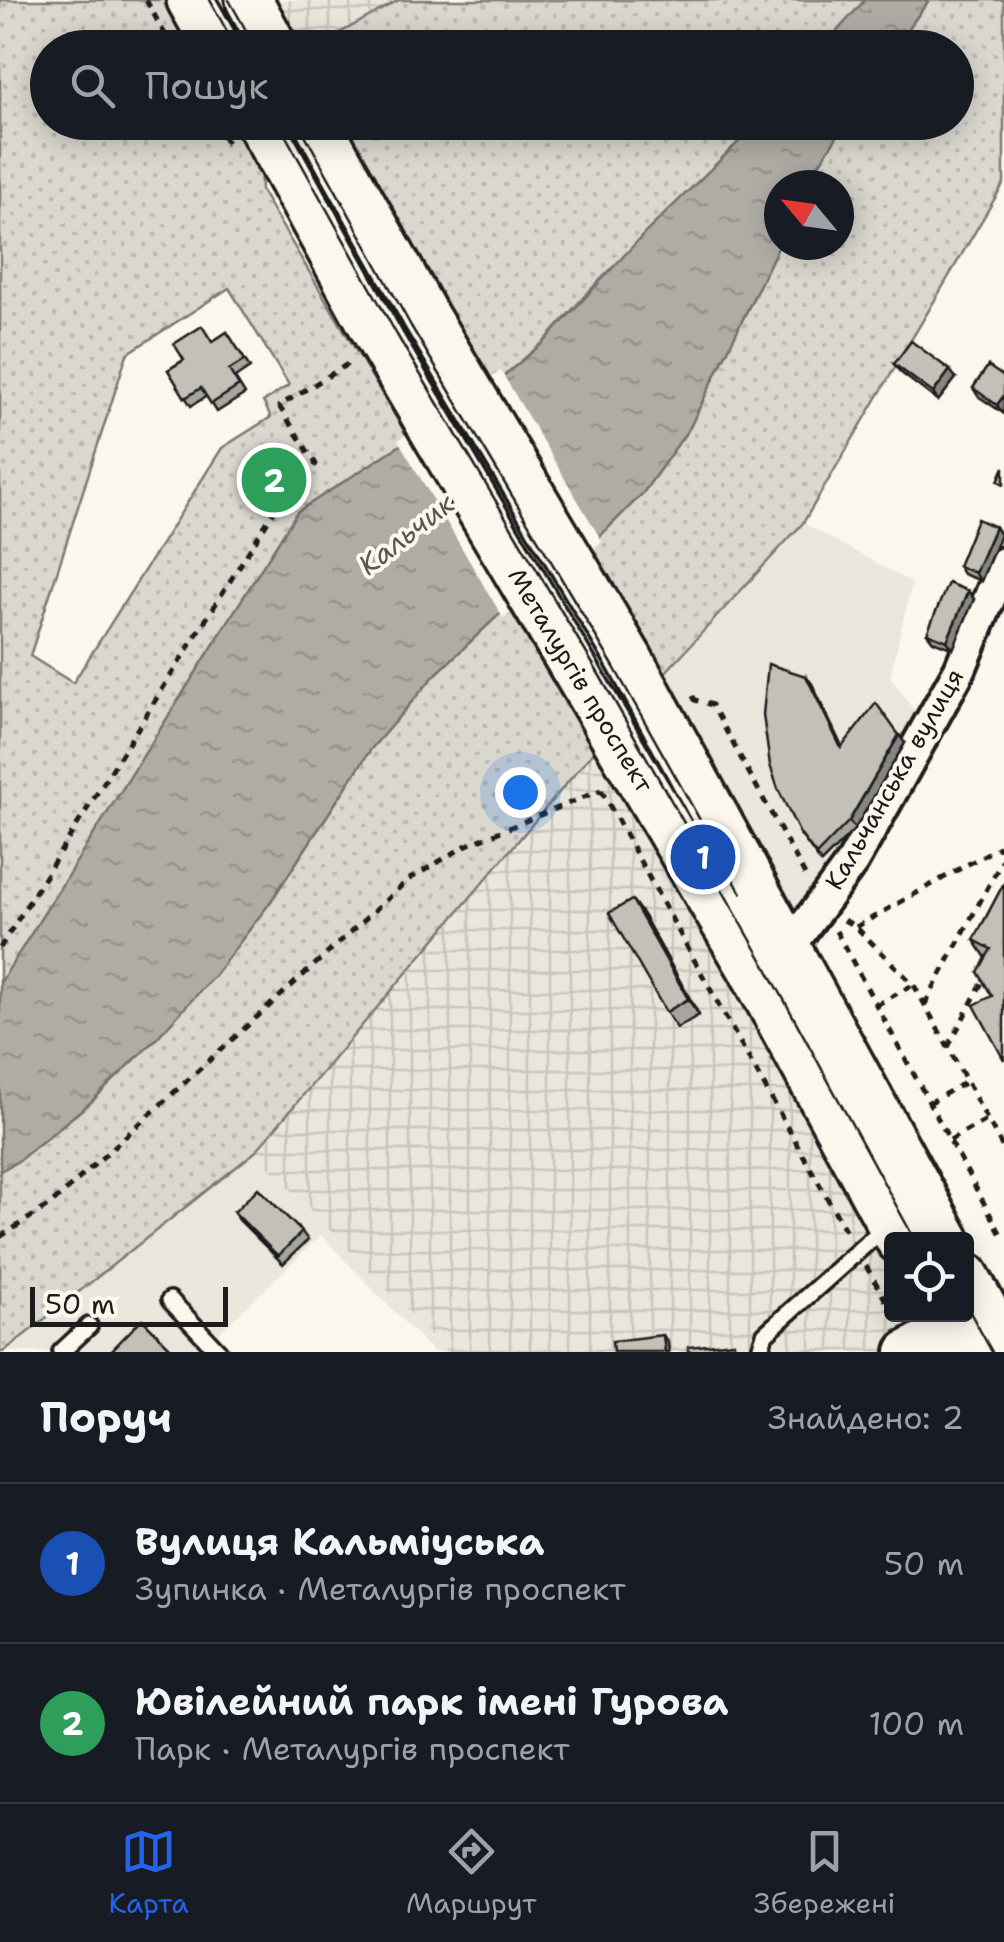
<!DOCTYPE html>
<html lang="uk">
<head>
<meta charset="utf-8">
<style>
  :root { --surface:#171b24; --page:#242831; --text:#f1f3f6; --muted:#9ea1a6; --line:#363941; --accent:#2563eb }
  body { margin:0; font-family:"Shantell Sans",sans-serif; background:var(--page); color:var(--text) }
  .controls { position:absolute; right:30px; bottom:30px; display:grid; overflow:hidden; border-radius:10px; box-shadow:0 5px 25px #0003 }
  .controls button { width:90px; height:90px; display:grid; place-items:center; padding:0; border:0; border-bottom:2px solid var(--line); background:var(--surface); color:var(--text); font:50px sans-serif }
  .compass { position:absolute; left:764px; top:170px; width:90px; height:90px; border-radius:50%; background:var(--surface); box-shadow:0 5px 25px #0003; rotate:299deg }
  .scale { position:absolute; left:30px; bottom:25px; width:198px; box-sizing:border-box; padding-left:10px; border:5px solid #1c1c1c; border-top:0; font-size:28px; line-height:35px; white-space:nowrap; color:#1c1c1c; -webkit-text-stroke:8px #fbf7ec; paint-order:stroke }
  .you { position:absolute; left:520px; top:792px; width:35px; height:35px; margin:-25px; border:8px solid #fff; border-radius:50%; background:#1a73e8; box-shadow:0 0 0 15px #1a73e833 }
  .badge { display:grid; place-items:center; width:65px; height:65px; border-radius:50%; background:var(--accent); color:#fff; font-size:32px; font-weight:700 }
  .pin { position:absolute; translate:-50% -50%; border:5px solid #fff; box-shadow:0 2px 10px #0006 }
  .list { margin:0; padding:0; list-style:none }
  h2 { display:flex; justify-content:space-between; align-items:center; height:130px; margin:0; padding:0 40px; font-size:42px }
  h2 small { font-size:32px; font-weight:400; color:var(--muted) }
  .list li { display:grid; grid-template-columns:65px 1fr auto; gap:30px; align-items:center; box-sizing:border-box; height:160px; padding:0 40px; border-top:2px solid var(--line) }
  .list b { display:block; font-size:38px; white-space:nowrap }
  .list p { margin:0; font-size:32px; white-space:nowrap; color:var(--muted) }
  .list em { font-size:32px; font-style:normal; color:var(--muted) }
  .icon { flex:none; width:55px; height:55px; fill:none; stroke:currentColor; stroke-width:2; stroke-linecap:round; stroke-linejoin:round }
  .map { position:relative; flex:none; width:1004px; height:1352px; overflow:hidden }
  .search { position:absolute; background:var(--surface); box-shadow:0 5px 25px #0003; left:30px; right:30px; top:30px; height:110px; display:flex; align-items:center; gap:25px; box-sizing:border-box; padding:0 35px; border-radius:55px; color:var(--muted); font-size:38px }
  .sheet { height:450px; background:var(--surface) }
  nav { display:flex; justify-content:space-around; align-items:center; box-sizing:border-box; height:140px; border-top:2px solid var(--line); background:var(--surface); font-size:28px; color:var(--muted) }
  nav a { display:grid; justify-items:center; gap:5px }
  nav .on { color:var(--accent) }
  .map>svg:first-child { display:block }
  .built { fill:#eae6dc }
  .industrial { fill:url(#industrial-grid) }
  .green { fill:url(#green-dots); stroke:#7b7a75; stroke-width:2.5; fill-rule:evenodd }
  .water { fill:url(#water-ripples); stroke:#74726e; stroke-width:2.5 }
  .pier { fill:#fbf7ec }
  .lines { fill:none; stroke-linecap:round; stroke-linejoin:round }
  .lane-casing { stroke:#1c1c1c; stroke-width:22 }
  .street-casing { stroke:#1c1c1c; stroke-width:38 }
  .secondary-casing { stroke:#1c1c1c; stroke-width:50 }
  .primary-casing { stroke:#1c1c1c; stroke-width:52 }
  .path { stroke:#1c1c1c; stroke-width:5; stroke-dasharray:8 8; stroke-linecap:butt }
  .lane { stroke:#fbf7ec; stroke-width:15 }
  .street { stroke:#fbf7ec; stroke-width:30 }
  .secondary { stroke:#fbf7ec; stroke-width:42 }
  .primary { stroke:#fbf7ec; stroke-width:45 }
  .tram { stroke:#1c1c1c; stroke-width:2.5 }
  .wall { fill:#a8a59e; stroke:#1c1c1c; stroke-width:2.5 }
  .shaded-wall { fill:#888681; stroke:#1c1c1c; stroke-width:2.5 }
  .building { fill:#c3c0b8; stroke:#1c1c1c; stroke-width:2.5 }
  .labels { text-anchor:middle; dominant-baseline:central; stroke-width:8; stroke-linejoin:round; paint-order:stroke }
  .street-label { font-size:25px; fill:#1c1c1c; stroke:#fbf7ec }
  .water-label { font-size:28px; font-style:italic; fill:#575653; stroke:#fbf7ec }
</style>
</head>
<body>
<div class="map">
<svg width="1004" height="1352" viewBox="0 0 1004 1352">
  <defs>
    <pattern id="industrial-grid" width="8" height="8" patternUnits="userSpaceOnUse" patternTransform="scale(2.5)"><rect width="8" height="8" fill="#eae6dc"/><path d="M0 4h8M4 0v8" fill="none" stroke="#c8c5bc"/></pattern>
    <pattern id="green-dots" width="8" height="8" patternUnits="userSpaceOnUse" patternTransform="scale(2.5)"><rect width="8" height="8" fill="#dad7ce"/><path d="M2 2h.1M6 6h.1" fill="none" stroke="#bab8b0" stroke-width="1.8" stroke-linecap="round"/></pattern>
    <pattern id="water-ripples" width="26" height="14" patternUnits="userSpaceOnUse" patternTransform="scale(2.5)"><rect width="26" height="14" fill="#afaca5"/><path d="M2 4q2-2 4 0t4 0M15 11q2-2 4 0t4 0" fill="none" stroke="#96938d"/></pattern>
  </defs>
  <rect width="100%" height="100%" fill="#fbf7ec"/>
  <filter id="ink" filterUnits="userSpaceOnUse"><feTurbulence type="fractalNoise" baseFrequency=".01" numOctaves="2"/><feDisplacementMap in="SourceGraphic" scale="20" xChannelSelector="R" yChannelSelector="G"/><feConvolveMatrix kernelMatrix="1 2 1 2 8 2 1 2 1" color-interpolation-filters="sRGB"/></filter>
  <g filter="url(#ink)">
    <path class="built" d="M803,523L912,583L890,676L923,724L800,923L664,675Z
      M255,1152L447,1352H433L321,1235L218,1334L234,1352H3Z"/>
    <path class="industrial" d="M270,0H399L313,48L297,47Z
      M594,751L684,908L717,939L891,1261L892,1314L920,1315L926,1325L889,1352H447L255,1152Z"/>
    <path class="green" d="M0,0H169L196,47L48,48V122L238,123L260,162L261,191L409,439L0,983ZM229,288L289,385L263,402L271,417L222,448L73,683L30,656L127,354Z
      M399,0H865L823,47L313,48Z
      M929,0H1004V183L803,523L663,675L589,547L643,493L690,427L779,245H839V185H808L816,168L846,123L956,122V48L895,47Z
      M340,123H758L587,293L544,342L493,385Z
      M508,606L594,751L255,1152L3,1352H0V1171L18,1161L91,1102L155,1040L269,904L371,749L434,676Z"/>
    <path class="water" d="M865,0H929L895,47H823Z
      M758,123H846L816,168L808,185H779V245L690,427L643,493L589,547L508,606L434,676L371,749L269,904L215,975L155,1040L91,1102L18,1161L0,1171V983L297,512L493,385L544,342L645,233Z"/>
    <path class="pier" d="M501,371L602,541L592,551L503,618L398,440Z"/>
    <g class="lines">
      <defs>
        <path id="lane" d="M170,1300L219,1352
          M61,1352L89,1326
          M759,1352L765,1334L886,1226"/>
        <path id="street" d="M776,956L788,949L853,861L960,669L1004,563"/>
        <path id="secondary" d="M908,1352L977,1313"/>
        <path id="primary" d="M190,0L217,48
          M249,0L275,48
          M259,122L382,344L752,970L899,1240
          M317,122L426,317L629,658L947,1240
          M966,1276L1004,1345
          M940,1314L960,1352"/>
      </defs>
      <use href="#lane" class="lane-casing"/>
      <use href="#street" class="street-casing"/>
      <use href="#secondary" class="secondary-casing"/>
      <use href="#primary" class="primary-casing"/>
      <path class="path" d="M146,0L166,36
        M215,122L228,144
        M693,696L695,700L712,705L806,877
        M601,790L725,1016L848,1235
        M844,920L856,927L914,985L1004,1150
        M856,927L1004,844
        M836,931L1004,1240
        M0,948L279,503L316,464L279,406L351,362
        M925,1004L1004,857
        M876,1005L913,985
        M948,1047L986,975
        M929,1103L966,1082
        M950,1140L986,1120
        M0,1237L51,1204L408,880L467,845L601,790
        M866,1266L892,1311"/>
      <use href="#lane" class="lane"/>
      <use href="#street" class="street"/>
      <use href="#secondary" class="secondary"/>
      <use href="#primary" class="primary"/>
      <path class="tram" d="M210,0L236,48
        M229,0L256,48
        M278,122L397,335L600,676L764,963L915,1240
        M298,122L411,326L614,667L741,893
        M966,1305L992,1352"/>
    </g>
    <path class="wall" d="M227,332L250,368L235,378L245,394L217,412L207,396L191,406L168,370Z
      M894,364L956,378L938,401L900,372Z
      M988,366L1003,413L978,396L973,388Z
      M995,527L1000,535L981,581L963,574L958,566Z
      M968,591L974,599L953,649L933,641L927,633Z
      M806,676L812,684L842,747L905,743L855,829L821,863L800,834Z
      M1004,883L992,996L986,958L974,940Z
      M632,900L643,915L699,1015L677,1028L666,1012Z
      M234,1212L302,1232L308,1240L283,1264L239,1220Z"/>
    <path class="shaded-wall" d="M950,370L956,378L938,401L933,393Z
      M1004,395V411L1003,413L997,405Z
      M995,527L1000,535L981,581L975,573Z
      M968,591L974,599L953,649L947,641Z
      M806,676L812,684L846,756L841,748Z
      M899,735L905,743L855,829L849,821Z
      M632,900L643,915L699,1015L688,999Z
      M663,1335L668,1343L669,1352H665Z"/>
    <path class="building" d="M202,326L212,342L227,332L245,360L229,370L239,386L211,404L201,388L185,398L168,370L184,360L174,344Z
      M911,341L950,370L933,393L894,364Z
      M988,366L1004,377V395L997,405L973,388Z
      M1004,467V484L998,481Z
      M977,519L995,527L975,573L958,566Z
      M948,583L968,591L947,641L927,633Z
      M768,664L806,676L841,748L876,703L899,735L849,821L816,855L800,834L778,789L770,765L763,715Z
      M1004,883V1060L974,1005L992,996L978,972L991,949L974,940Z
      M632,900L688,999L666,1012L609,913Z
      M258,1188L302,1232L278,1256L234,1212Z
      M142,1319L175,1352H110Z
      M663,1335L665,1352H613L612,1341Z
      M734,1342L735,1352H688V1347Z"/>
  </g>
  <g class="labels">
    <g class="street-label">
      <text transform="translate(581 680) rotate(59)">Металургів проспект</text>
      <text transform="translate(894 779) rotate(-60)">Кальчанська вулиця</text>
    </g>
    <g class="water-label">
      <text transform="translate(406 534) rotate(-38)">Кальчик</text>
    </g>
  </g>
</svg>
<div class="controls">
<button><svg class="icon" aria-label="locate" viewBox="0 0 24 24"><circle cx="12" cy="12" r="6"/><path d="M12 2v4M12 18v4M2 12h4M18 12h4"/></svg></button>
</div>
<svg class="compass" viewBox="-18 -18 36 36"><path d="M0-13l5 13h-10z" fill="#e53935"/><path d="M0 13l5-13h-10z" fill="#9ea1a6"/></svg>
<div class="scale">50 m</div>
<div class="you"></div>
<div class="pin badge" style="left:703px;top:857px;background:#1a4fb4">1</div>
<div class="pin badge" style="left:274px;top:480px;background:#2e9e5b">2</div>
<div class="search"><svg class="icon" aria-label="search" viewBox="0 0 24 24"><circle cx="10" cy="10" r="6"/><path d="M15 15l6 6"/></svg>Пошук</div>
</div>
<section class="sheet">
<h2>Поруч<small>Знайдено: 2</small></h2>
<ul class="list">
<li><span class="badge" style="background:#1a4fb4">1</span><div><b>Вулиця Кальміуська</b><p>Зупинка · Металургів проспект</p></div><em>50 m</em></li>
<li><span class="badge" style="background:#2e9e5b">2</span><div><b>Ювілейний парк імені Гурова</b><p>Парк · Металургів проспект</p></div><em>100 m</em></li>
</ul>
</section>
<nav>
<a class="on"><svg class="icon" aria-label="map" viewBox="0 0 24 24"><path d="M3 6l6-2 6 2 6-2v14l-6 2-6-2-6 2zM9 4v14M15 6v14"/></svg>Карта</a>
<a><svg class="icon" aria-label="directions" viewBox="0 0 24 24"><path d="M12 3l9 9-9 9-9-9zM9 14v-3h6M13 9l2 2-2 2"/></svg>Маршрут</a>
<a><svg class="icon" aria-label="saved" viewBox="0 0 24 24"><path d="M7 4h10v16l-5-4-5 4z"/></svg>Збережені</a>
</nav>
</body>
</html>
